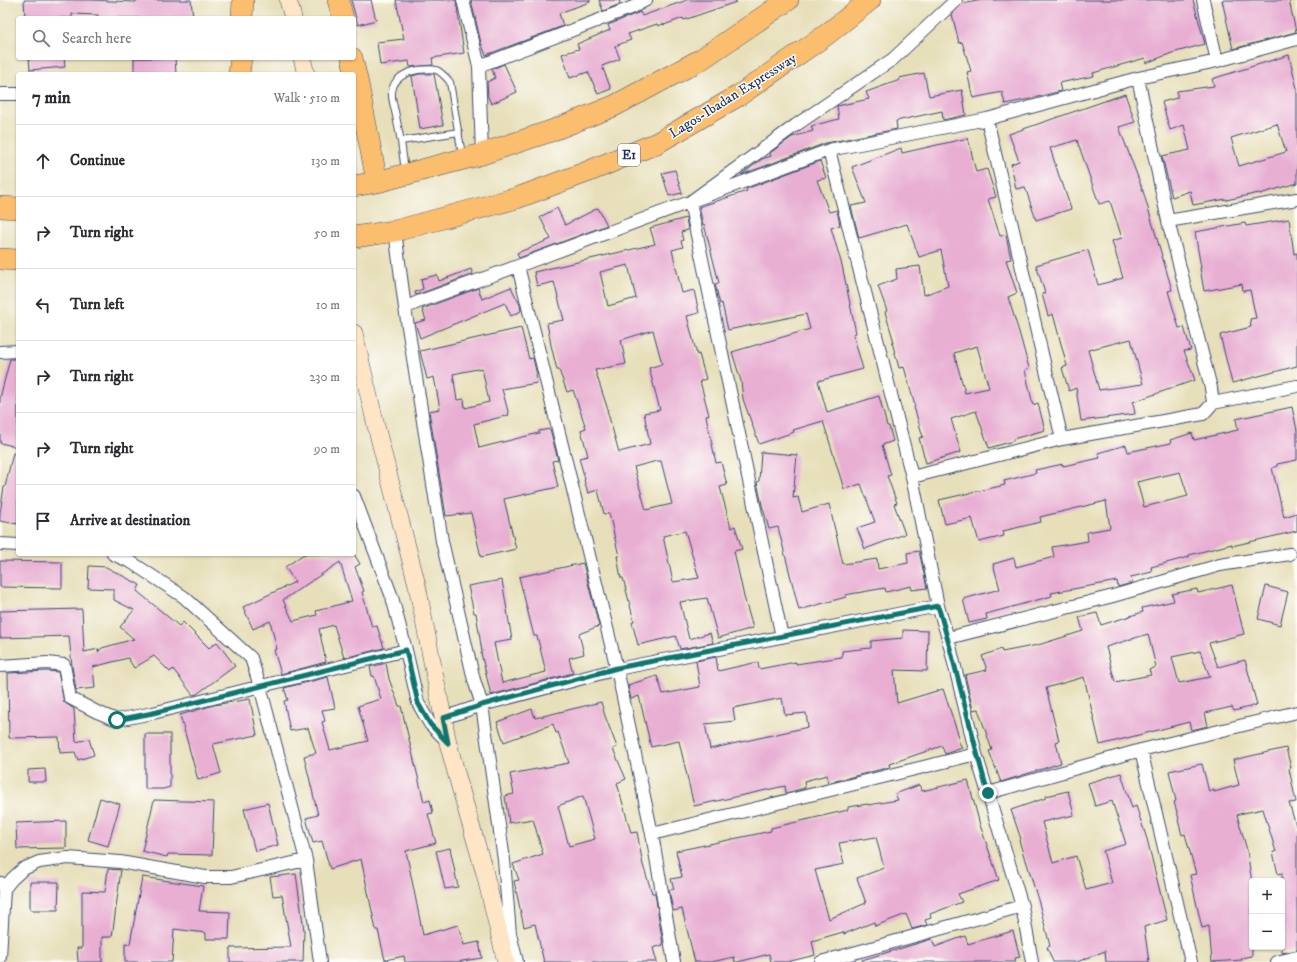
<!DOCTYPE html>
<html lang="en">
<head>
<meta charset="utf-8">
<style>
  :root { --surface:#fff; --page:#f2f2f3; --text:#2b2b33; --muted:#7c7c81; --line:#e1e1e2 }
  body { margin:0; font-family:"IM FELL DW Pica",serif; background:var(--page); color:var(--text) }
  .controls { position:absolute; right:12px; bottom:12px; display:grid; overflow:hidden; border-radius:4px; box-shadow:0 1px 3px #0004 }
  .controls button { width:36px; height:36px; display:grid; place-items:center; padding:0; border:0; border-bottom:1px solid var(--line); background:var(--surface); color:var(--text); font:20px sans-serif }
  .stop { position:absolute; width:12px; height:12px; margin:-9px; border:3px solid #0f766e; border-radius:50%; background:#fff }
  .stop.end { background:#0f766e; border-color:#fff; box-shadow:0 1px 4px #0008 }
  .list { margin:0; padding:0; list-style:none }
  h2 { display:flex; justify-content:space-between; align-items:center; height:52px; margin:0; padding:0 16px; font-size:17px }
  h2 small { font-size:13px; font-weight:400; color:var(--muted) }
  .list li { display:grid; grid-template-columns:26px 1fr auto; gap:12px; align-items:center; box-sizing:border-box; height:72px; padding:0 16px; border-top:1px solid var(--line) }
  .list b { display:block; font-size:15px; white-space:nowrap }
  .list em { font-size:13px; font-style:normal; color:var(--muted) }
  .icon { flex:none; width:22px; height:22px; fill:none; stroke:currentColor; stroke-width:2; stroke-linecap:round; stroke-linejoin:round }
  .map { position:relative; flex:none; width:1297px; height:962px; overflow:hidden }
  .search { position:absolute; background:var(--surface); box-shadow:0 1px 3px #0004; left:16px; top:16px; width:340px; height:44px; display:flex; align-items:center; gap:10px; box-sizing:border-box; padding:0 14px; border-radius:4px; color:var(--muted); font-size:15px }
  .panel { position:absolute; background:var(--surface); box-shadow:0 1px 3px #0004; left:16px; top:72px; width:340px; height:484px; border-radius:4px }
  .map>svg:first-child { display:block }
  .building { fill:#e8afd3; fill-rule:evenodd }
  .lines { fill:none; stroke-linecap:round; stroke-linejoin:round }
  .lane-casing { stroke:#3a496c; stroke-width:8 }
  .street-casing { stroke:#3a496c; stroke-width:14 }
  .secondary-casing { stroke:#3a496c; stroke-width:18 }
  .highway-casing { stroke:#3a496c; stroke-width:22 }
  .lane { stroke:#fff; stroke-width:6 }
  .street { stroke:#fff; stroke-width:12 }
  .secondary { stroke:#fde5c5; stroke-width:17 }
  .highway { stroke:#fbbd6e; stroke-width:21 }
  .route { stroke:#0f766e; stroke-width:5 }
  .labels { text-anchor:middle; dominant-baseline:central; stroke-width:3; stroke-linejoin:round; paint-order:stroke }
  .shield { fill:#fdfcf7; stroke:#5f6c8c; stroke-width:1 }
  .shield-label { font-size:13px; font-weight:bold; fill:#1b2f5e }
  .street-label { font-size:14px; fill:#1b2f5e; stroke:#fdfcf7 }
</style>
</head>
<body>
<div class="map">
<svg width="1297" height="962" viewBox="0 0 1297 962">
  <rect width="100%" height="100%" fill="#fdfcf7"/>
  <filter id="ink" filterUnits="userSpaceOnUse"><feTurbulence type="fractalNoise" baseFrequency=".025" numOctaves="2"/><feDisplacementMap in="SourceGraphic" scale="8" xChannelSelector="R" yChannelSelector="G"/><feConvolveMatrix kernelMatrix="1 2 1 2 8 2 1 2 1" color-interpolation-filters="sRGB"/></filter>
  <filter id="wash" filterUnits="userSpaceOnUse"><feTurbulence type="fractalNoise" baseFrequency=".012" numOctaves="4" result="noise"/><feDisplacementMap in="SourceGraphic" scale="16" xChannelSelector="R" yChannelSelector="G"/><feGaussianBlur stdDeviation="0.9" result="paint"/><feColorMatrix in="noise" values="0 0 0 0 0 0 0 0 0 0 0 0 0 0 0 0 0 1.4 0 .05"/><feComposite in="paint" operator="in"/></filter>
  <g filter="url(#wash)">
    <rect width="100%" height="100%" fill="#e7dfba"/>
    <g id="blocks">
      <path class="building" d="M24,0H90L136,2V0H191L193,18H98V15L72,14V18H25Z
        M351,0H371L376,20L358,25Z
        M396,0H456L464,53L432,58L433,65L410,67L409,61L380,65L377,42L404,39Z
        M471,0H590V2L559,13L563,26L486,55L481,43Z
        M599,0H619L620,4L603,11Z
        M687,0H736V2L684,20L683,18L664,25L663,24L658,26L657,24L628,34L631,40L615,46L620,59L602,66L611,89L598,94L588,72L570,78L562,54L579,49L577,44L610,30L608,25L640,12L642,16Z
        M982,0H1193L1205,44L1172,53L1146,63L1145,58L1093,73L1094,76L1059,83L1061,91L1030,99L1005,104L1002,92L973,98L967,72L971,71L962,42L959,43L952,14L962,4Z
        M1222,0H1289L1296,32L1233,49Z
        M1289,55L1297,89V183L1260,194L1259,193L1226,200V199L1193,205L1190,191L1172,197L1162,156L1190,150L1184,125L1170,130L1162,102L1177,98V91L1214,86L1212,79ZM1277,124L1286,152L1239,166L1231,138Z
        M29,58H64L65,67L30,70Z
        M134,58H175L176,74H134Z
        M504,64L517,92L491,104L488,97L487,82L495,78L492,69Z
        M924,73L929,96L962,90L966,115L943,120L942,111L896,121L897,129L826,143L741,175L762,159L771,156L770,153L792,137L813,131L811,126L839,119L837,106L869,99L866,92L900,80L899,78Z
        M419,74H434L443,125L420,129L412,76Z
        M1125,94L1135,122L1119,127L1143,191L1172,290L1168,291L1179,328L1184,327L1191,350L1184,351L1195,380L1133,402L1135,414L1081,421L1076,388L1069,391L1062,368L1067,366L1053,314L1048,316L1042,294L1045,293L1036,265L1088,250L1098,285L1123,278L1112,241L1122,238L1110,201L1099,204L1077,140L1050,148L1061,182H1062L1071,209L1036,220L1025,187L1016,189L1011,164L1019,161L1009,134ZM1131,339L1143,384L1099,390L1088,350Z
        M968,138L976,172L987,169L996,197L988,199L1000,236L1006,235L1011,259L1006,260L1017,293L1008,297L1019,332L1029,368L1025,370L1033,405L1038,403L1045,430L1013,439V441L989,448L976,411L951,419L961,452L926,463L919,438L923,437L914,407L915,406L904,367L899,368L892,342H894L885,312L887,311L878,286L897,279L896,269L920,266L924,295L948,286L941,250L919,257L907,224L859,238L851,206L866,203L852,167L901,148L902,153ZM977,346L989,388L965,393L954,353Z
        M820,161L826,178L817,180L829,212L837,210L840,225L831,228L842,265L856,333L853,334L863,369L818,381L827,412L879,396L887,426H889L893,441L882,445L891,475L887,476L897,503L894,504L905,534L865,549L857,528L875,522L861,484L844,489L823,421L793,430L794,432L759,444L743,399L741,381L732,352L810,329L806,314L728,330L722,303L720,304L715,284L719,283L704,224L703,225L699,207L747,191L746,189Z
        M675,170L682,193L669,196L662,173Z
        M557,208L565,225L598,208L607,225L519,258L517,253L551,239L540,217Z
        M686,218L688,230L681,232L683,240L681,241L683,247L672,250L682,293L694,290L699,313L687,316L697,355L699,354L706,379L700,381L709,415L706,416L716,463L721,462L727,485L720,487L731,528L735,526L742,549L734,551L744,597L753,628L718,638L707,598L680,602L689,639L710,633L713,643L680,649L676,636L638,645L632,622L634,621L623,578H621L617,556H619L609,513L604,514L598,490L588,493L584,480L585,479L579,458L588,456L581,430L586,428L573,390L567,392L559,370H557L551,345L547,323L564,320L554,282L537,286L534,272L655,244L650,228ZM628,265L636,298L608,306L600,272ZM653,330L662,364L649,368L660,410L644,413L650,444L619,452L607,410H608L595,370L626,364L621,340ZM657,461H661L672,504L646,510L634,467ZM685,531L699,578L673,582L663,536Z
        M1289,219L1294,254L1297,253V366L1232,383L1220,335L1251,327L1250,319L1256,318L1250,290L1243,291L1242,284L1204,291L1200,268H1201L1195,232L1245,223L1246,226Z
        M471,269L473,274L416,295L415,292L423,289L421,279L437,275L439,281Z
        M511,287L520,305L521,311L511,316L505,303L420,338L415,323L426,320L422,309L478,288L482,299Z
        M521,328L529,359L533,358L537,375H536L537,383L502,389L509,415L474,424L479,448L539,433V431L550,429L558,460L552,461L558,487L504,499L516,549L481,557L471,513L446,516L429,411L440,409L434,377L427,379L420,351ZM482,368L489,402L465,408L464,399L457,400L453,374Z
        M10,359H18V447L0,443V398Z
        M1292,407L1297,430V460L1277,464V466L1272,468L1284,517L1297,513V531L1232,546V544L1189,555V557L1151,567L1152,572L1131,577L1132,583L1118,587L1117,581L1051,593L1052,596L986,614L987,619L969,623L963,599L1000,589L993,564L1014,558L1016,567L1054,557L1052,547L1088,541L1087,532L1110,528L1106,501L1040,517L1041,522L1003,531L1004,536L979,542L972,518L945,524L939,500L1005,485L1004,481L1036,473L1035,470L1063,464V466L1100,458L1098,453L1126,445L1128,452L1171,443L1170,440L1192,433L1194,440L1238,430L1236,419ZM1180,472L1188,496L1144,507L1137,482Z
        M761,452L797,455L793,498L798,497L802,512L829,504L843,564L877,559L878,569L908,563L907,553L919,551L927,588L912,590L911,586L886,592L885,588L845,595L846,597L799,610L778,527L769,529L762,505L757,482L759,481Z
        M13,453L18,454V524L0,521V513L4,487H5Z
        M304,554H354L360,564L355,567L364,591L362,592L372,627L377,626L384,648L344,658L334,625L319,629L326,662L281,674L274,650L277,649L270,621L253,629L243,607L295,582L285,567ZM340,562L352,601L316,611L317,615L293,621L283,600Z
        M0,561L62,562V588L0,587Z
        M583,563L599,626L579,634L584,654L569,658L573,673L491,695L481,653L482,652L476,613H474L468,586L502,580L512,640L494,643L502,683L546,672L537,636H534L519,577Z
        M89,566L106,567L140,585L137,591L179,626L183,622L209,648L217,642L235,666L197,694L193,695L173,669L170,672L154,656L134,668L128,658L93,667L95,688L76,690L72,666L69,636L0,638V611L82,609L84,652L99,649L98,652L102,648L134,639L120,627L134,610L114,600V589L88,588Z
        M1232,585L1244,634L1209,643L1218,667L1245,660L1257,705L1234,711L1232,707L1205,713L1208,726L1191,730L1189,722L1100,745L1084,677L1046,688L1059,741L1056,742L1061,763L1001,782L989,751L992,750L978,709L973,710L965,675L987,670L982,656L1001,649L1002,652L1038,645L1083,631L1079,617L1097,613L1101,625L1143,612L1142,608L1174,601L1172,594L1197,589L1198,593ZM1148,634L1156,667L1149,670L1151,675L1115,682L1106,647ZM1200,651L1210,677L1179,683L1172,657Z
        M1266,586L1288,592L1280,625L1258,619Z
        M903,630L928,631L927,671L894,670L897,703L943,689L959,737L957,738L962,748L945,754L942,746L889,764L890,767L828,783L827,775L804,781L805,788L786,793L785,786L694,806L679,741L651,747L639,696L631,699L628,685L657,676L663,694L700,687L696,661L716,657L718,671L758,662L759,669L796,662V664L842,657V651L871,648V641L903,638ZM782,698L785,715L806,713L808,727L710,749L705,724L735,721L733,708Z
        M386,663L389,679L399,706H401L424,802L430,800L433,813L428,814L436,843L406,851L423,935L458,925L464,945L479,942L482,958L456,962H405L404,956L385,960L378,930H376L361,859L330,869L322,841L313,843L306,818L318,815L304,756L316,753L308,728L290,731L284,701L288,700L284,688L328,677L335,708L322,710L325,721L322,722L330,750L368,741L358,706L381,699L374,676H372L370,667Z
        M47,671L58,672L64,702L74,709L76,742L89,739L94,755L78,760L75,752L60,753L59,737L9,738L8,673Z
        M250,699L257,735L213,744L221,773L198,780L180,715L214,705Z
        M601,702L605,716L617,747L613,749L626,779L617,783L631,833L637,832L643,865L652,893H655L663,945L653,948L657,962H544L535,924L524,927L514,881L519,880L513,864L543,854L533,819L509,823L505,796L514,794L510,774L569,763L558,732L556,733L553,724L504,742L497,722L532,709L535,718ZM583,796L595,839L569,846L558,806Z
        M145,734H170V787L163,789H145Z
        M1286,748L1291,768L1289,769L1296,802L1289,803L1297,829V950L1282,953V873L1278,874L1273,852H1276L1263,809L1239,814L1237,815L1247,850L1252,883V956L1242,958V960L1212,962L1209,926L1202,928L1190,875L1196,874L1185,834L1182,835L1178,820L1179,819L1174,802L1176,801L1169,771L1202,764L1209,792L1214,790V792L1239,785L1233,760Z
        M45,769L46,782H28V770Z
        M1121,773L1132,808L1136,806L1147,839L1167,920L1144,927L1149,962H1106L1105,951L1077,962H1053L1047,947L1050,946L1039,903L1026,860H1025L1019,840L1021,839L1011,810L1046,798V796L1068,791L1074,815L1042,822L1053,863L1076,856L1086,890L1112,883L1103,851L1126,844L1112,801L1095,806L1088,783Z
        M968,780L980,825L999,880L958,894L962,902L930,914L931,918L925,920L927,925L912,929L906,914L875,926L874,922L844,934L843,932L812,941L815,955L787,962H771L769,954L738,962H735L734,957L711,962H695L682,909L673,911L669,890L674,889L671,879L682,877L676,851L771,831V828L848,810V807L868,804V805L898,800L895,794L919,785L922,791ZM876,837L884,868L857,878L866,903L829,919L815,870L844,864L839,843Z
        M100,798L120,804L108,846L88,840Z
        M154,800L214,802L212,855L168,854L167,857L142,851Z
        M268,803L278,845L255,851L244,809Z
        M66,821V848L17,849L16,823Z
        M450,848L458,887L445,889L436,851Z
        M108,869L121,870L112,937H102V962H78L77,948H82V891L105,892Z
        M296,874L304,930L303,962H230V948L291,947L282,895L273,896L270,877Z
        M142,877L203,886L199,911L230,912L229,939H206V933L174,929L172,962H125V943L130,944Z
        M30,882H59L58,910H30Z
        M1013,931L1020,957L1015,958L1016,962H862V960L932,939L935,947L965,936L968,944Z"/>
    </g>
  </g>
  <g filter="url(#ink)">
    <use href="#blocks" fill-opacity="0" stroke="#3a496c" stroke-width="1"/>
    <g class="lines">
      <defs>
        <path id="lane" d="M401,141L459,132
          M405,171C403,152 400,134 396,116C395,109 391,99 392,92C393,78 407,72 418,70C436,68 438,68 450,82L462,155"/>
        <path id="street" d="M463,0L479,66L482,154
          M1203,0L1217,61
          M479,66L633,7L646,0
          M1138,78L1168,221L1211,388L1213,403
          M0,94H18
          M987,119L1062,439
          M829,150L912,477L938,606L948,638L976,754L1022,906L1032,962
          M1168,221L1297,199
          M395,231L405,308L442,541L474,680L482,705L504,860L510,934L517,962
          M518,266L617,669L652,834L674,962
          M405,308L418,302L518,266L829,150L987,119L1138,78L1217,61L1297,39
          M0,352L18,351
          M912,477L1062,439L1203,414L1213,403L1297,386
          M354,496L392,597L406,650L418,703L430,724L448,742
          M0,544L18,545
          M113,554L131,562L184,597L251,658L260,686L306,860L320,962
          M782,637L690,202L796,125L893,59L956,0
          M948,638L1113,596L1220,565L1290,554
          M0,666L47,663L64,665L70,698L97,712L117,720L153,713L406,650
          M443,718L482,705L617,669L938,606
          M1141,750L1191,962
          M988,793L1141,750L1297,712
          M652,834L976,754
          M4,889L12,879L23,869L39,862L68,858L120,862L205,877H231L306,860
          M0,957L4,889L1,883
          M821,962L1022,906
          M1277,962L1297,957"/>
        <path id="secondary" d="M288,0L293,18
          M302,58L306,74
          M354,333L377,430L417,585L448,743L462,794L485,874L506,962"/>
        <path id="highway" d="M338,0L343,18
          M242,18L243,0
          M352,58L358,84L377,182
          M239,74L241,58
          M354,186L377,182L482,154L551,131L614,106L700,60L788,0
          M0,207L18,208
          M354,237L395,231L517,198L587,172L657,143L738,96L826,35L870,0
          M0,259L18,260"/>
      </defs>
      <use href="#lane" class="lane-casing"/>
      <use href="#street" class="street-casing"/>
      <use href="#secondary" class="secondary-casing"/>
      <use href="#highway" class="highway-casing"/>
      <use href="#lane" class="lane"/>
      <use href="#street" class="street"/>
      <use href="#secondary" class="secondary"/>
      <use href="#highway" class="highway"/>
    </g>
  </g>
  <g class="lines" filter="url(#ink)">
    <path class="route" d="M117,720L153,713L406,650L418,703L430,724L448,743L443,718L482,705L617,668L938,606C957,668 970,731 988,793"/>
  </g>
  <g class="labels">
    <rect class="shield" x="618" y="144" width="22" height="22" rx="3"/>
    <g class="shield-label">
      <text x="629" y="155">E1</text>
    </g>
    <g class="street-label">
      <text transform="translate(733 96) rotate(-32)">Lagos-Ibadan Expressway</text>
    </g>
  </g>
</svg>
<div class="controls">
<button>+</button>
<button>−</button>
</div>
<div class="stop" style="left:117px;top:720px"></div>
<div class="stop end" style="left:988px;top:793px"></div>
<div class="search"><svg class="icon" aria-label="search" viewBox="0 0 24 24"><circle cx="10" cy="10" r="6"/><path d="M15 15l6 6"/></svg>Search here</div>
<section class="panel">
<h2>7 min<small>Walk · 510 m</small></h2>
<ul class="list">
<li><svg class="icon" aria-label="ahead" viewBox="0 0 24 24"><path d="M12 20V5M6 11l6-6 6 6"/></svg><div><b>Continue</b></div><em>130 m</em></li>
<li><svg class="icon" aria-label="right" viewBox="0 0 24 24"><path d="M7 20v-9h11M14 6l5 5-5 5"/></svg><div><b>Turn right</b></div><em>50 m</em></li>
<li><svg class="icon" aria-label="left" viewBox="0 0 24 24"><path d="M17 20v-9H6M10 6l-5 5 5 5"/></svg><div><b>Turn left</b></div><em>10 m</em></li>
<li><svg class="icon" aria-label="right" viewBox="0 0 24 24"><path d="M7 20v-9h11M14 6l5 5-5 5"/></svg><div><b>Turn right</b></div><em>230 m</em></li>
<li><svg class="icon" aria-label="right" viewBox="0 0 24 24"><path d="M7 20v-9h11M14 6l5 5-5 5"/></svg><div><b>Turn right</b></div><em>90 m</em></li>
<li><svg class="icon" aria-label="arrive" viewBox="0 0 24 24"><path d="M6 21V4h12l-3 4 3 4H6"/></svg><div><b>Arrive at destination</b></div></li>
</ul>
</section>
</div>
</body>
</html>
